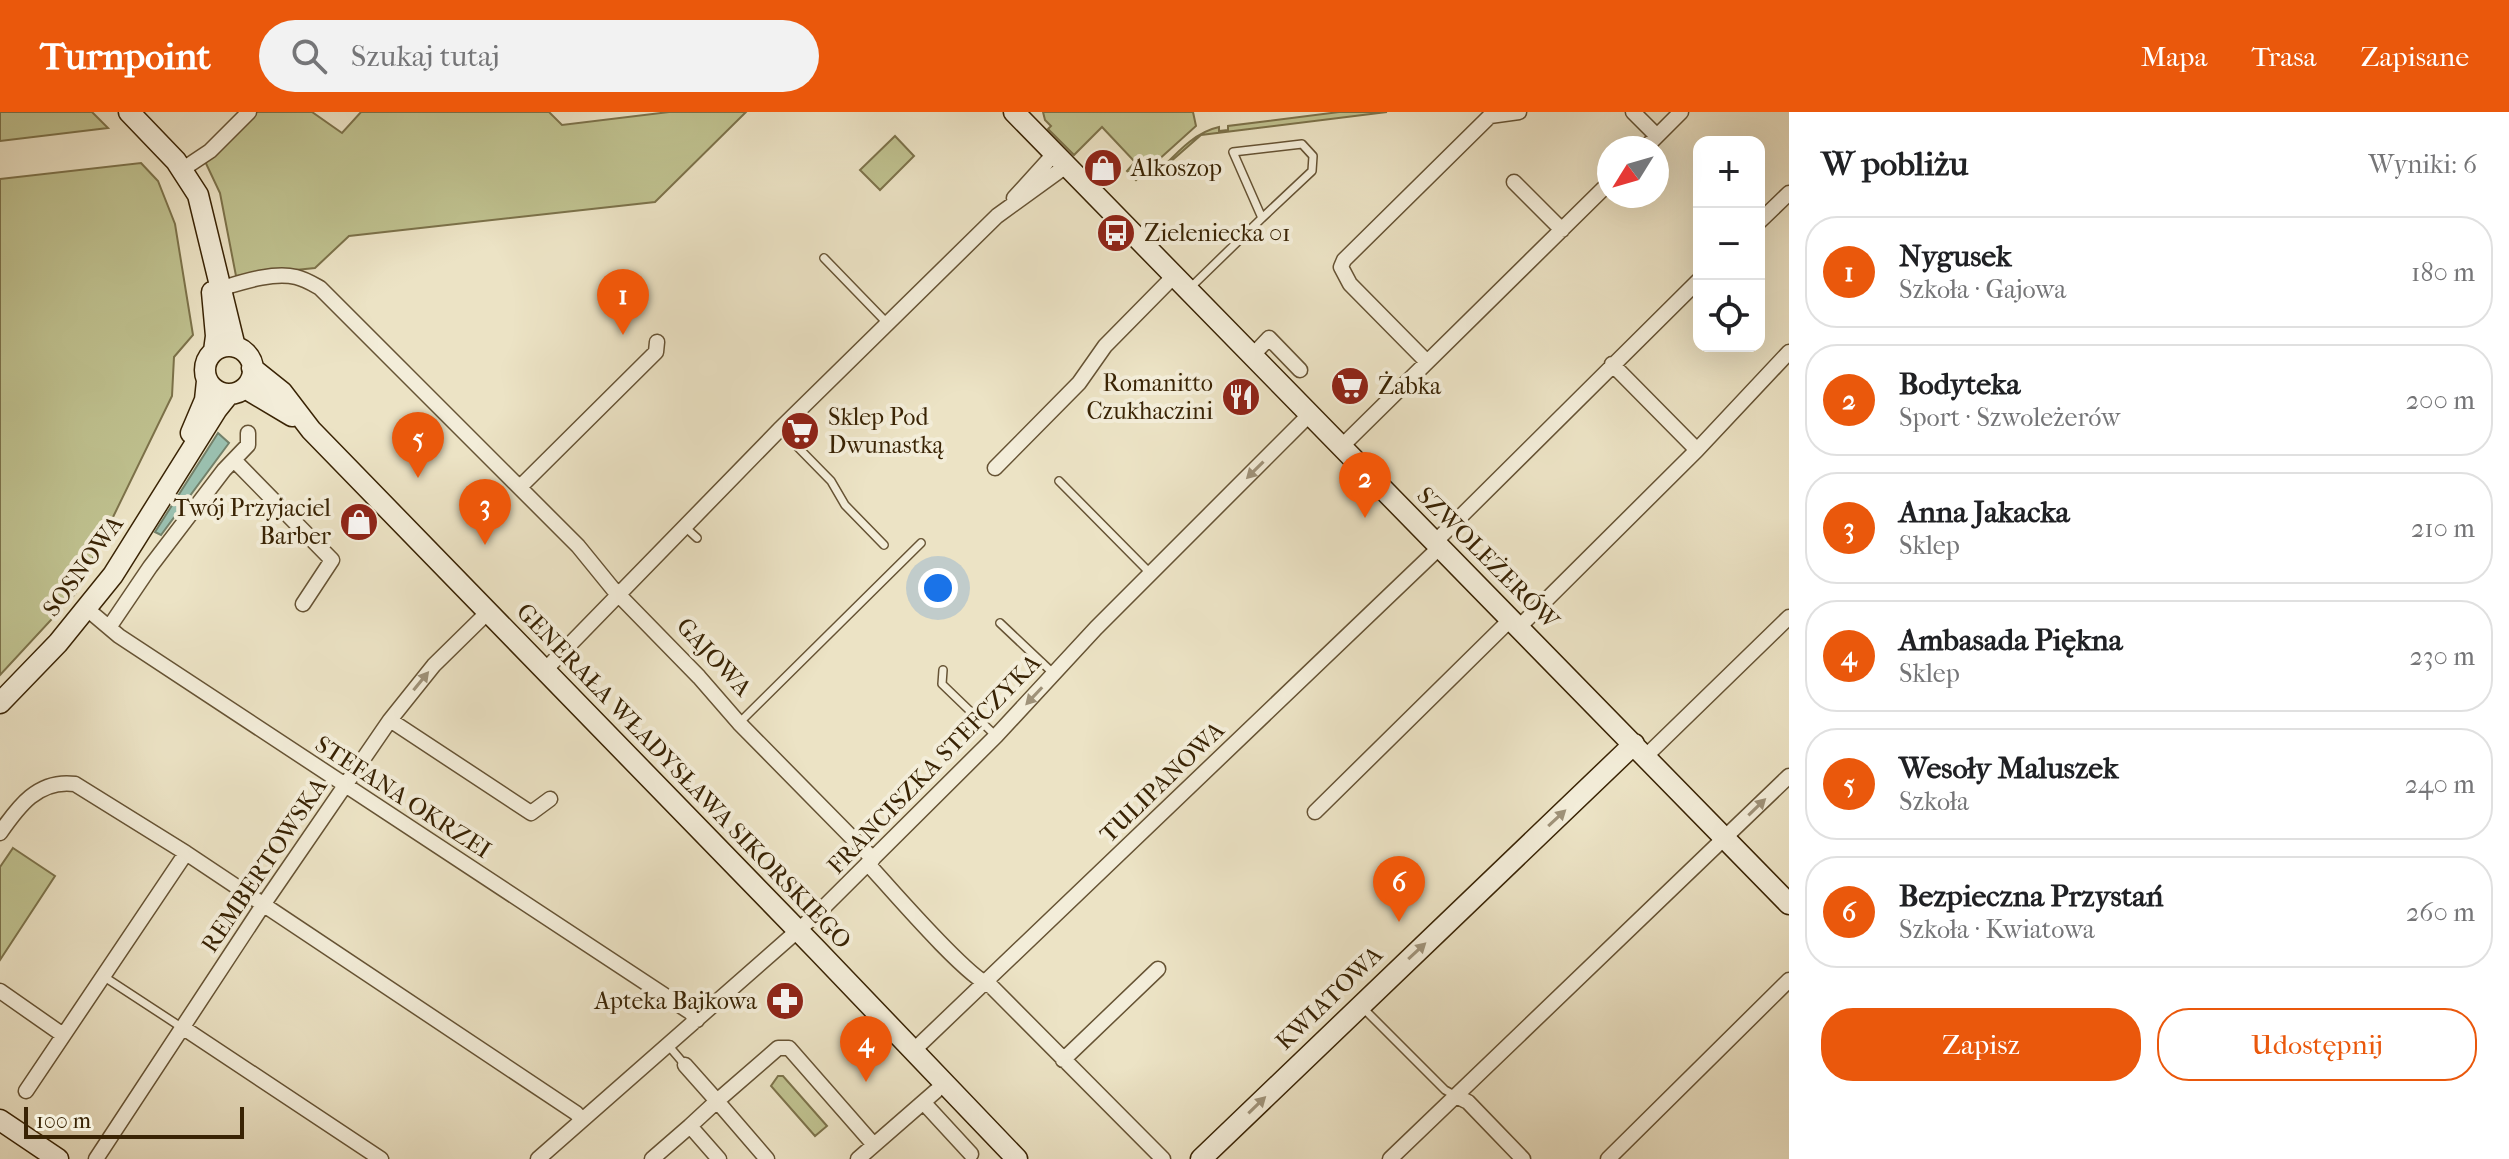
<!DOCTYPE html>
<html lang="pl">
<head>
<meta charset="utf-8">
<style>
  :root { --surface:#fff; --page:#f2f2f2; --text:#202124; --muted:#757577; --line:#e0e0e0; --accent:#ea580c }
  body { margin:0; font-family:"IM FELL French Canon",serif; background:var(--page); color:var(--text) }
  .controls { position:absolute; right:24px; top:24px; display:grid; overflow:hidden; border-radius:16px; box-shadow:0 8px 32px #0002 }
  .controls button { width:72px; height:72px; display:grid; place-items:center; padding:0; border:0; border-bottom:2px solid var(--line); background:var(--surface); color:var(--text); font:40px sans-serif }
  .compass { position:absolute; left:1597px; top:24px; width:72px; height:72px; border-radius:50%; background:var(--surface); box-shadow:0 8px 32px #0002; rotate:233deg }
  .scale { position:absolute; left:24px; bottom:20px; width:220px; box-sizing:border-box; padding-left:8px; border:4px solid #392304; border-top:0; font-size:22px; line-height:28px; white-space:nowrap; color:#392304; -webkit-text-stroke:6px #f3edd9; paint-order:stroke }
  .you { position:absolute; left:938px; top:476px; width:28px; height:28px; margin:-20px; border:6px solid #fff; border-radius:50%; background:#1a73e8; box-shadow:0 0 0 12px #1a73e833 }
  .badge { display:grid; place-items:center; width:52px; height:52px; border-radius:50%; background:var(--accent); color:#fff; font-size:26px; font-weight:700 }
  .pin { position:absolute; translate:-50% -66px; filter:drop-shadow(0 2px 4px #0008) }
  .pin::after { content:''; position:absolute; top:42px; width:28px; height:24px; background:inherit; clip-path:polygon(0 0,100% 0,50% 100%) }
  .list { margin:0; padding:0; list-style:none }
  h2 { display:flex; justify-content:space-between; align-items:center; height:104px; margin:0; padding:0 32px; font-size:34px }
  h2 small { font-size:26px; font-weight:400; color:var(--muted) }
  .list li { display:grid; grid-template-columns:52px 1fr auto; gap:24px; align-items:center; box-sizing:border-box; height:112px; margin:0 16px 16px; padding:0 16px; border:2px solid var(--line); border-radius:32px }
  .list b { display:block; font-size:30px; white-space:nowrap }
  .list p { margin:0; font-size:26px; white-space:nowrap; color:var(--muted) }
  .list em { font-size:26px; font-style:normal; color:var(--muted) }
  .actions { display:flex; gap:16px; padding:24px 32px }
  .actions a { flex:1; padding:18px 0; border:2px solid var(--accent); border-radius:32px; text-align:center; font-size:28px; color:var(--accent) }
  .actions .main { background:var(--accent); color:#fff }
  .icon { flex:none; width:44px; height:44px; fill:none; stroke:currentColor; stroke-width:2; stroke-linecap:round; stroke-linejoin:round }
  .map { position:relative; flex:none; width:1789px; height:1047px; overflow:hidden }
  header { display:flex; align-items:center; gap:48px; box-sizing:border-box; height:112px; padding:0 40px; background:var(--accent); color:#fff }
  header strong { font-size:38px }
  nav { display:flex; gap:44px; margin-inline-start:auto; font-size:28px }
  .search { width:560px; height:72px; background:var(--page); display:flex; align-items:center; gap:20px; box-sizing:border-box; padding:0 28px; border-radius:44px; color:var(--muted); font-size:30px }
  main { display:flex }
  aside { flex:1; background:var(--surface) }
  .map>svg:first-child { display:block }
  .green { fill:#bfc18f; stroke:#7c724a; stroke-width:2 }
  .water { fill:#9abfae; stroke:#73816a; stroke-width:2 }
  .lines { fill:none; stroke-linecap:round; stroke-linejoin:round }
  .lane-casing { stroke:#665334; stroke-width:10 }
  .street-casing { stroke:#665334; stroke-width:17 }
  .secondary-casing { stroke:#392304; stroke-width:23 }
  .lane { stroke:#f3edd9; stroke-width:7 }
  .street { stroke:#f3edd9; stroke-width:14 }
  .secondary { stroke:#f3edd9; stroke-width:20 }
  .oneway { fill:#9f9279 }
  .labels { text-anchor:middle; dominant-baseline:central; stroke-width:8; stroke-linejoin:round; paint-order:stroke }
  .poi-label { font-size:24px; fill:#392304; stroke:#f3edd9; text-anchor:start }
  .street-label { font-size:24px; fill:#392304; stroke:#f3edd9 }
</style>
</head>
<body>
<header>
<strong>Turnpoint</strong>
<div class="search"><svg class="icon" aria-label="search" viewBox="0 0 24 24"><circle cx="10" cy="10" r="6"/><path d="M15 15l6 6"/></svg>Szukaj tutaj</div>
<nav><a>Mapa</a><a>Trasa</a><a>Zapisane</a></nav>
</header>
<main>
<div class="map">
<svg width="1789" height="1047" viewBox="0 0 1789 1047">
  <rect width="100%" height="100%" fill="#ece3c5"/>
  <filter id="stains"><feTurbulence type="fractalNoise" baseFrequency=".0025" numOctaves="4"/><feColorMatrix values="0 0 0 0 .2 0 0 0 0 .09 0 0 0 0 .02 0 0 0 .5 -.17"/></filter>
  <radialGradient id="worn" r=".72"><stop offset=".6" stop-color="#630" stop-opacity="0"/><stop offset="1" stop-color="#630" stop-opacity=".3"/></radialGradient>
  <path class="green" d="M0,0H92L108,16L0,29Z
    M252,0H312L342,21L361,0H549L562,13L669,0H746L655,90L349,124L315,156L236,164L220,81L202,43Z
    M1043,0H1193L1196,14L1136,68L1127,59L1135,50L1102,15L1074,43L1048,17L1051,14L1045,8Z
    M1339,0H1387L1201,23L1152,66C1172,47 1191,21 1219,15V19L1228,18V14Z
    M895,24L914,44L880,78L860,58Z
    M141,51L158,69L175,112L193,223L174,245L172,284L76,481L0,563V67Z
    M13,736L55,764L0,848V755Z
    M778,964H783L827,1014L815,1024L771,974Z"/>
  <path class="water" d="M218,321L229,331L161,423L155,420Z"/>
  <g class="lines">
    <defs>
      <path id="lane" d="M824,146L887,211
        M1190,176L1262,106L1233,40L1302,32L1313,44L1312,59L1262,106
        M780,317L831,369L845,393L884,433
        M1059,369L1150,461
        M684,414L697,426
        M1000,511L1054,562
        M943,558L942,572L996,624
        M739,611L921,431
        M103,864L181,915
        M1361,894L1445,978L1456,984
        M668,933L685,953"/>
      <path id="street" d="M1633,0L1657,24
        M1645,36L1681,0
        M183,57L210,39L249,0
        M1514,70L1562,118
        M1014,86L1054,42
        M1759,110L1789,81
        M212,179C237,172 271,159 296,165C305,167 313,172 320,176L578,434L613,477L699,565L739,611L873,747
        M1252,244L1269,226L1300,258
        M1427,250L1350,172L1341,155L1344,148L1490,4L1519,0
        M1612,252L1697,338
        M1341,335L1609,71
        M234,348L332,448L303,492
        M995,356L1079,271L1105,234L1174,164
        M520,375L656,240L657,230
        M1435,430L1699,168
        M87,497L119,524L690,900L697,908
        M110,514L150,455L224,358L248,333V321
        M1519,515L1697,338L1789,240
        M545,558L780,317L997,104L1066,54
        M390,608L531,701L550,687
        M1646,644L1789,505
        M1315,700L1511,507
        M0,721C18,695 38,667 75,672L186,741L576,1001L582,1008
        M868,752C890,776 967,866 991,874L1163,1047
        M0,879L63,923
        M182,915L381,1047
        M914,938L1440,435
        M1063,948L1158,857
        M685,953L717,989L690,1014
        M26,979L186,741
        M1456,984L1468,990L1523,1047
        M924,991L971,1042
        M96,1047L263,793L390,608L434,553L488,500
        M538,1047L820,799L996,624L1096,516L1309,303
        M652,1047L690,1014L719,1047
        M767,1047L717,989L778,936H789L874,1033
        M858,1047L936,979
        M1390,1047L1789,664
        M1608,1047L1789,868"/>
      <path id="secondary" d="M129,0L176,49L198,83L235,235
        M1014,0L1789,792
        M212,180L216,224L214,239
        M205 258a24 24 0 1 1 48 0a24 24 0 1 1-48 0Z
        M252,256L282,280L311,318L817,838L1017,1047
        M245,276L292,304
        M191,321L205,288L207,269
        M0,591L58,531L113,463L217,297L229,282
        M0,1008L58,1047
        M1201,1047L1634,632"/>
    </defs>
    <use href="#lane" class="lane-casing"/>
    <use href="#street" class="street-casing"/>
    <use href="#secondary" class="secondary-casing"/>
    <use href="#lane" class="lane"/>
    <use href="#street" class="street"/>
    <use href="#secondary" class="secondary"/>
  </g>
  <defs><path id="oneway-solid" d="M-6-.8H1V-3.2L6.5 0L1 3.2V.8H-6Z" transform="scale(2)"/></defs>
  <g class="oneway">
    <use href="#oneway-solid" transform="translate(1255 358) rotate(135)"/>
    <use href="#oneway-solid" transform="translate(421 569) rotate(-51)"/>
    <use href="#oneway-solid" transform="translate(1034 584) rotate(133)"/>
    <use href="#oneway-solid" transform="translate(1757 695) rotate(-44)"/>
    <use href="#oneway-solid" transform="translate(1557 706) rotate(-43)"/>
    <use href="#oneway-solid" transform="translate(1417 839) rotate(-43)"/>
    <use href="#oneway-solid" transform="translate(1257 993) rotate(-44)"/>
  </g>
  <defs>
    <symbol id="shop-disc" viewBox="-11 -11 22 22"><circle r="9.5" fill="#8f2418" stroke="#f3edd9"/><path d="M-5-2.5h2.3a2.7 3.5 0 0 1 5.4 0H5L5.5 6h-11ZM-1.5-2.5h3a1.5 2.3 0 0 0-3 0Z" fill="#fff"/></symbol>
    <symbol id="bus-disc" viewBox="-11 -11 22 22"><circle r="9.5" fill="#8f2418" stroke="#f3edd9"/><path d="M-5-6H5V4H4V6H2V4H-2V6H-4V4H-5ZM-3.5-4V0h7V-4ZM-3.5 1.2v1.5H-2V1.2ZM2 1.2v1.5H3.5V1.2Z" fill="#fff"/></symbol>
    <symbol id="supermarket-disc" viewBox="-11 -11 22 22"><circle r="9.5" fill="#8f2418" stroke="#f3edd9"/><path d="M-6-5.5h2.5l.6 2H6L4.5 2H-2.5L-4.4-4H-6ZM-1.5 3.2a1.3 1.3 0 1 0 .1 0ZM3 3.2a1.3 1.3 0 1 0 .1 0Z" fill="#fff"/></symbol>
    <symbol id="restaurant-disc" viewBox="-11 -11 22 22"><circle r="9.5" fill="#8f2418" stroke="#f3edd9"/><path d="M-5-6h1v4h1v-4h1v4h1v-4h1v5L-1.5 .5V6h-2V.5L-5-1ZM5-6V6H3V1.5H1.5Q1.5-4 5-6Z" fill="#fff"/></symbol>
    <symbol id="pharmacy-disc" viewBox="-11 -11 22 22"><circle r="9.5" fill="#8f2418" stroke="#f3edd9"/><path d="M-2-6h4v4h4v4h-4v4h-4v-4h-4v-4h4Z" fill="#fff"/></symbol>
  </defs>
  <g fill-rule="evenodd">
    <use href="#shop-disc" x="1081" y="34" width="44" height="44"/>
    <use href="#bus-disc" x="1094" y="99" width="44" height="44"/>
    <use href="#supermarket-disc" x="1328" y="252" width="44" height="44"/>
    <use href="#restaurant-disc" x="1219" y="263" width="44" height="44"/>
    <use href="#supermarket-disc" x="778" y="297" width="44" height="44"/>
    <use href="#shop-disc" x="337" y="388" width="44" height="44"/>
    <use href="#pharmacy-disc" x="763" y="867" width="44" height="44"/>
  </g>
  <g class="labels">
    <g class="poi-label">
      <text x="1131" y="56">Alkoszop</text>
      <text x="1144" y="121">Zieleniecka 01</text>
      <text x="1213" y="271" text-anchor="end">Romanitto<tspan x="1213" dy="28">Czukhaczini</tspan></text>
      <text x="1378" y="274">Żabka</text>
      <text x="828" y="305">Sklep Pod<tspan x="828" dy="28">Dwunastką</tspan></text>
      <text x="331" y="396" text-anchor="end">Twój Przyjaciel<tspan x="331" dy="28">Barber</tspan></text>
      <text x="757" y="889" text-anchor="end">Apteka Bajkowa</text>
    </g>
    <g class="street-label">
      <text transform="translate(1488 446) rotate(45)">SZWOLEŻERÓW</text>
      <text transform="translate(83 454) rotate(-54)">SOSNOWA</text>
      <text transform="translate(714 545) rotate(47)">GAJOWA</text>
      <text transform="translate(934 652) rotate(-46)">FRANCISZKA STEFCZYKA</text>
      <text transform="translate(684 664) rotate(46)">GENERAŁA WŁADYSŁAWA SIKORSKIEGO</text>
      <text transform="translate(1162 670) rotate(-44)">TULIPANOWA</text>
      <text transform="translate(403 685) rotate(33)">STEFANA OKRZEI</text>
      <text transform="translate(264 753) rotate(-56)">REMBERTOWSKA</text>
      <text transform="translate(1329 886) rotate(-44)">KWIATOWA</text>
    </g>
  </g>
  <rect width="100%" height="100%" filter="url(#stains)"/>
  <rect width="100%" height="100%" fill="url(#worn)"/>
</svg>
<div class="controls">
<button>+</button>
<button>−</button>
<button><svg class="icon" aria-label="locate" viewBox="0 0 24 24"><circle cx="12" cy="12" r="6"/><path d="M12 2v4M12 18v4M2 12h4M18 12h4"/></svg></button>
</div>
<svg class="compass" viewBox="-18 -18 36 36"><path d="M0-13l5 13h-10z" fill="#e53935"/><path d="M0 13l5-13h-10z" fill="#757577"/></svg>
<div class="scale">100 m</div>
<div class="you"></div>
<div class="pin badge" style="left:623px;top:223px">1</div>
<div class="pin badge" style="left:1365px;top:406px">2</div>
<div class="pin badge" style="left:485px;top:433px">3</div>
<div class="pin badge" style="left:866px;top:970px">4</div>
<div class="pin badge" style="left:418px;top:366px">5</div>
<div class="pin badge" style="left:1399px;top:810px">6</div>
</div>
<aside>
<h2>W pobliżu<small>Wyniki: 6</small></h2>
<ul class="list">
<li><span class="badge">1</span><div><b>Nygusek</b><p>Szkoła · Gajowa</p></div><em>180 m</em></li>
<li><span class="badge">2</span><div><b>Bodyteka</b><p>Sport · Szwoleżerów</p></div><em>200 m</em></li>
<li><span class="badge">3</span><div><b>Anna Jakacka</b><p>Sklep</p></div><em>210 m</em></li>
<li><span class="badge">4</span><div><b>Ambasada Piękna</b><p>Sklep</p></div><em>230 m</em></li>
<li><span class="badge">5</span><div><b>Wesoły Maluszek</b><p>Szkoła</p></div><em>240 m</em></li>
<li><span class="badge">6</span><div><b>Bezpieczna Przystań</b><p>Szkoła · Kwiatowa</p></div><em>260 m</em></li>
</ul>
<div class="actions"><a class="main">Zapisz</a><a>Udostępnij</a></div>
</aside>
</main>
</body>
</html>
